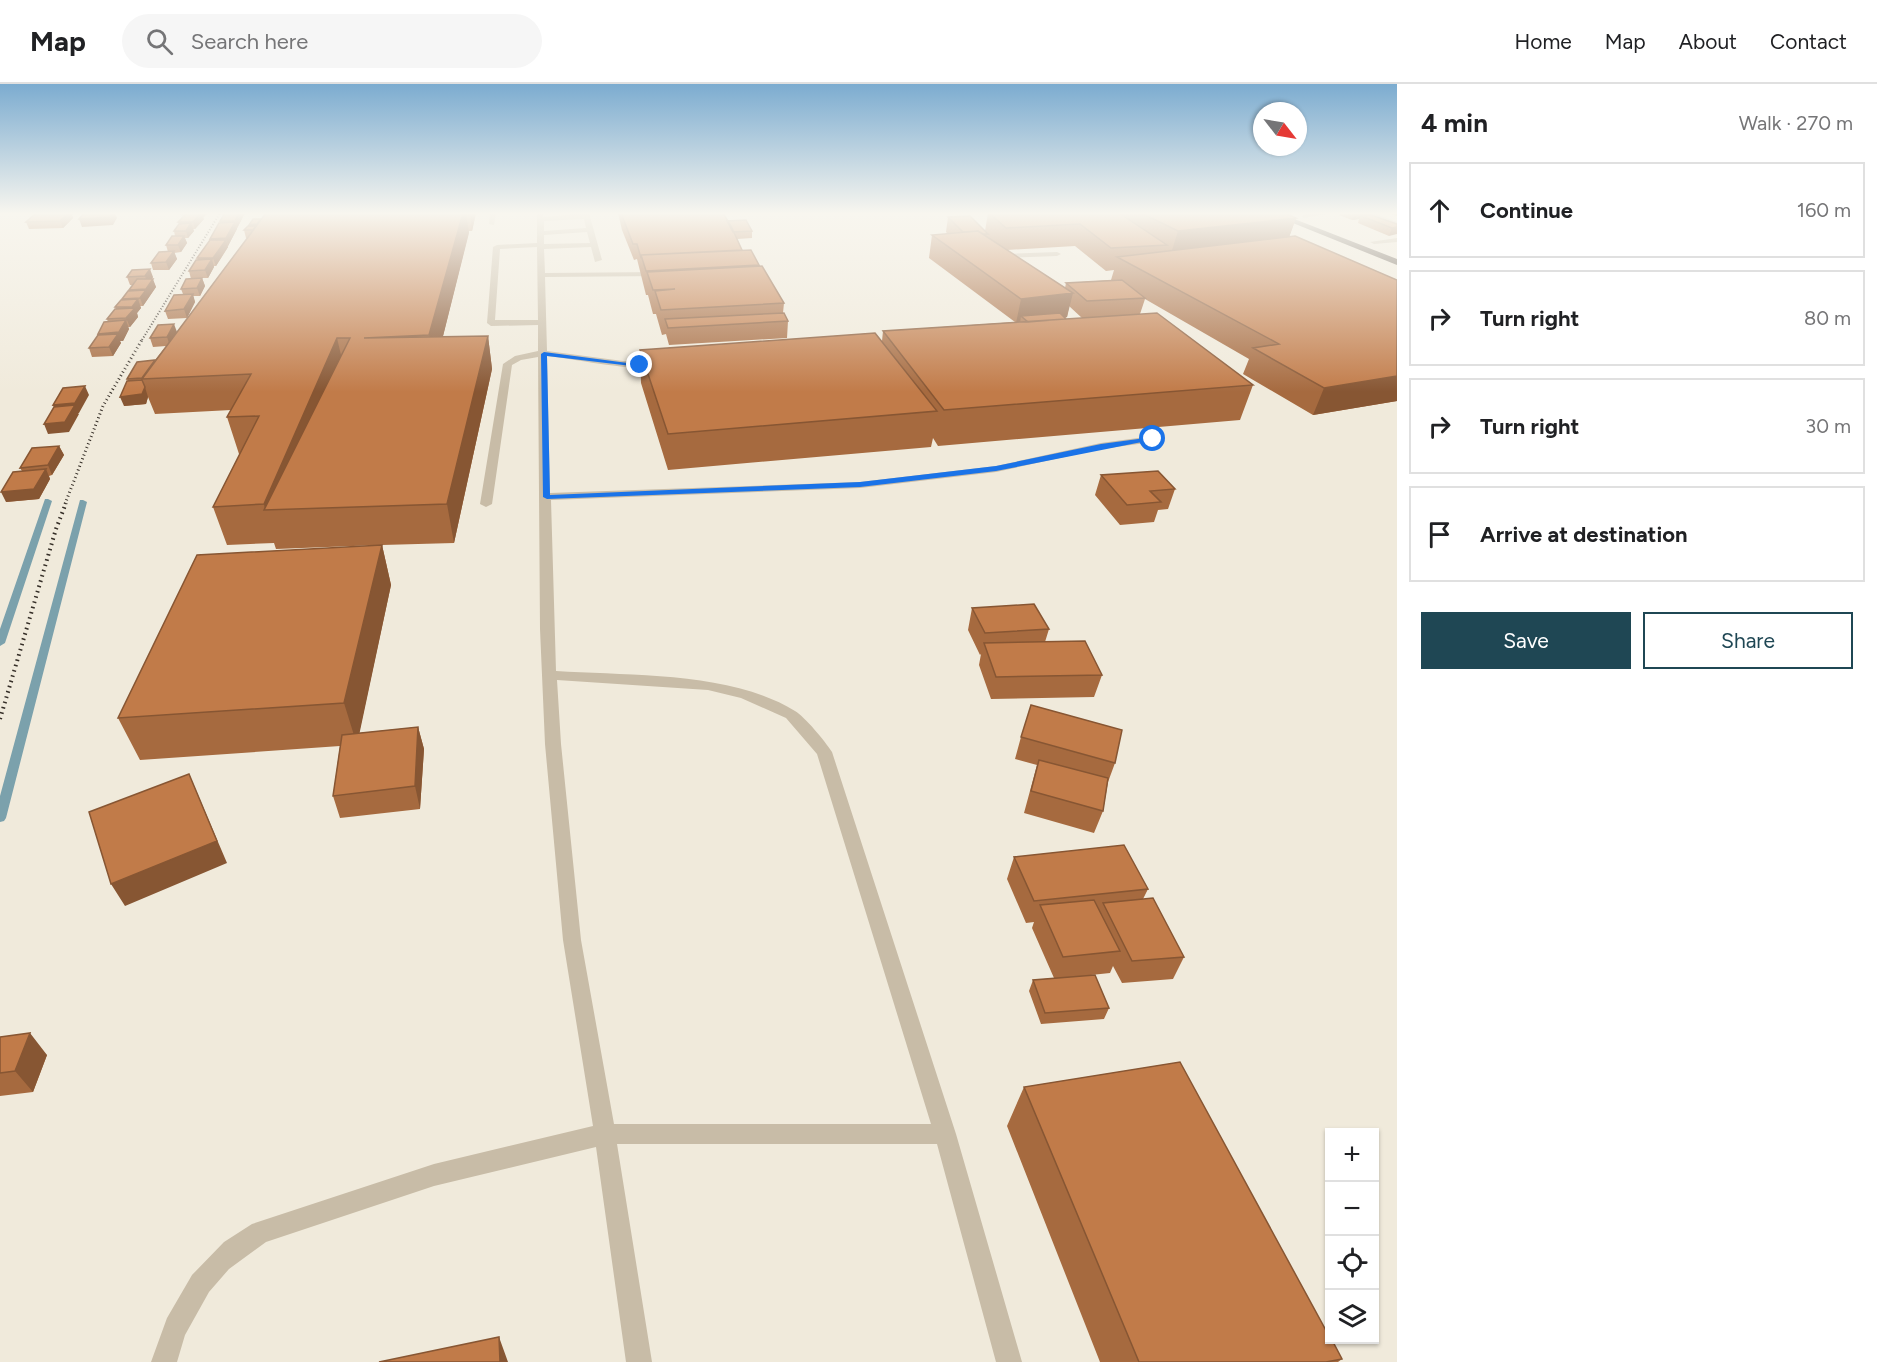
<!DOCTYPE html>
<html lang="en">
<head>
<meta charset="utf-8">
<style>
  :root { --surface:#fff; --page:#f6f6f6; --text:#202124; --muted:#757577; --line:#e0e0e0; --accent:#1f4754 }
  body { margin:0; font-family:Figtree,sans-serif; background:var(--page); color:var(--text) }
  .controls { position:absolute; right:18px; bottom:18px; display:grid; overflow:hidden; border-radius:0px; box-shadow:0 2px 4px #0004 }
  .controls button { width:54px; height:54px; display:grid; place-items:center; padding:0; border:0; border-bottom:2px solid var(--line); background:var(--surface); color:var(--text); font:30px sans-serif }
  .compass { position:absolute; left:1253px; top:18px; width:54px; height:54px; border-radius:50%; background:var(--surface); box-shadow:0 2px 4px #0004; rotate:121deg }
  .stop { position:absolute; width:18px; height:18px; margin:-14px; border:4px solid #1a73e8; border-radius:50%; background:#fff }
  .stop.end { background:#1a73e8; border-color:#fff; box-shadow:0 2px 6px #0008 }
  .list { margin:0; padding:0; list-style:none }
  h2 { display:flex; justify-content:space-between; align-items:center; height:78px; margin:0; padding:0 24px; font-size:26px }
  h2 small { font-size:20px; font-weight:400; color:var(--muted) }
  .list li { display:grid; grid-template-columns:39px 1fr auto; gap:18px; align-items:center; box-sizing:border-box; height:96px; margin:0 12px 12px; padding:0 12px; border:2px solid var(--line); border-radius:0px }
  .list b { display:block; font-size:22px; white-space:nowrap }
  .list em { font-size:20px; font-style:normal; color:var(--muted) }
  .actions { display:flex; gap:12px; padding:18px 24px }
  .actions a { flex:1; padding:14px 0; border:2px solid var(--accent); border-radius:0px; text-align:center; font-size:21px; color:var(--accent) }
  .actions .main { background:var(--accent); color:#fff }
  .icon { flex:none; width:33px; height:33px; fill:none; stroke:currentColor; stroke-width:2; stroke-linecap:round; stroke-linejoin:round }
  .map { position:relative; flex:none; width:1397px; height:1278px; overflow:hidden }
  header { display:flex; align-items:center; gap:36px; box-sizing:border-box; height:84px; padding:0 30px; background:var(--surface); border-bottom:2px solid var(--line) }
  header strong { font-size:28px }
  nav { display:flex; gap:33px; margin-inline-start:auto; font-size:21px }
  .search { width:420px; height:54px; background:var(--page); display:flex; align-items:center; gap:15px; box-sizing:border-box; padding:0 21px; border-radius:33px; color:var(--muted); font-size:22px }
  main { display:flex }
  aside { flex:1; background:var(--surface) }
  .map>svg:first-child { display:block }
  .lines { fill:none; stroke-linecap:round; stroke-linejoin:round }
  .stream { fill:#7ba1ac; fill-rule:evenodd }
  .minor { fill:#c8bca7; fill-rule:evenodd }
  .highway { fill:#554a3f; fill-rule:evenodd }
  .rail-far2 { stroke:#352e27; stroke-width:2; stroke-dasharray:1 2; stroke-linecap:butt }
  .rail-far1 { stroke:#352e27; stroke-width:3; stroke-dasharray:1 3; stroke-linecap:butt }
  .rail { stroke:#352e27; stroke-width:4; stroke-dasharray:1.5 4; stroke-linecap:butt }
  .wall { fill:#a66a3f; fill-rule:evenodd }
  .shaded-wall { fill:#875633 }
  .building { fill:#c17b49; stroke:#875633; stroke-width:1.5 }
  .route { fill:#1a73e8 }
</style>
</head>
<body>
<header>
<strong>Map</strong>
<div class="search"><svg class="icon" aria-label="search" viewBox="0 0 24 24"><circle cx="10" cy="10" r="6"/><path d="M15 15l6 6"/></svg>Search here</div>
<nav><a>Home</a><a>Map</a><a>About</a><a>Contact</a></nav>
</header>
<main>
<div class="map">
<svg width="1397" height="1278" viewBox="0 0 1397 1278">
  <rect width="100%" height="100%" fill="#f0eadb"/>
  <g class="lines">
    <path class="stream" d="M45,415H48L52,417L5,559L0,562V545Z
      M80,416H83L87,418L6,734L4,737L0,738V712Z"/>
    <path class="minor" d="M181,129H188L183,133L180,131Z
      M490,129H496L494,141L489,140Z
      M537,129H543V133L589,129L602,176L595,178L591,163L544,165L545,189L662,188L666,190L662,192L545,193L547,267L623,277L660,278L665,281C649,291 570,274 547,272L550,409L860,398L996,382L1101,359L1153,352L1158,355L1153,358L1101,365L996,388L860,404L551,416L556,587C630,592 730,587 795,627C805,633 825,657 832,668L956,1050L1022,1278H996L937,1060H617L652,1278H626L596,1063L434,1102L266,1158L229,1185L209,1208L185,1251L177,1278H151L167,1234L192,1191L224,1158L252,1140L434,1080L593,1042L563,856L545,660L540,545L538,273L521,276L512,281L492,420L486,423L480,420L503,280L515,272L538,267V241L491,242L487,239L493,163L497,161L537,159ZM584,135L586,144L544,147V137ZM587,148L590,159L544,160V151ZM537,163L538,236H495L500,165ZM557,596L708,606L741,614L786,634L817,670L931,1040H614L581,856L561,660Z
      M1311,129H1332L1304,134L1301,132Z
      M1365,129H1374L1397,138V142Z
      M1397,154V158L1374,160L1370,158Z
      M995,167L1006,170L1057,168L1061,170L1057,172L1006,174L992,171Z"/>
    <path class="highway" d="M1268,129H1279L1397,175V181Z"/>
    <path class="rail-far2" d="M142,256L220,129"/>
    <path class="rail-far1" d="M65,420L103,322L143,254"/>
    <path class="rail" d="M0,635L56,445L66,419"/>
  </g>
  <path class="wall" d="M36,129H74L72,131L73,134L63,144L29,145L26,138Z
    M186,129H207L203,134L204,135L195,145H193L194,147L188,154H185L187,159L181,168L174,169L177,175L169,186H153L151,179L168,168L166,161L175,152L174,147L179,140L178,138Z
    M225,129H245L228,162H227L228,163L216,182H214V183L208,194H202L205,202L200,212H193L195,218L187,234L168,235L165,227L183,210L181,205L191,195L189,187L198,176L197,174L210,156V155L220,139V137Z
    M264,129H476L472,147H469L443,252H488L492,285L454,459L382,461L391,501L359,649L418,643L424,665L420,725L340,734L333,712L340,662L140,676L118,634L379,461L276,465L274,459L227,461L213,423L240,370H239L227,333L231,326L155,330L148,313L146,320L124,322L128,297L127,295L155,276L166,262L153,263L150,254L177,248L247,154H246L244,146L249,142V141L261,135L264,131Z
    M618,129H723L727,137L752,147V154L737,155L742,166L759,181L784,219L783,229L788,237L787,254L669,261L666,250L662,251L656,230H653L648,211H646L637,175L634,176L622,146Z
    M988,129H1285L1296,134L1289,153L1397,196V317L1313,331L1243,290L1249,275L1145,215L1140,230L1253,301L1240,336L938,362L933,354L931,363L668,386L641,299L640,266L882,257L883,247L1015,238L929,174L932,151L948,150L946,148L948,133L985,147ZM1075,162L1106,187L1114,186L1111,196L1066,199L1065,204L1007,166ZM1069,222L1082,234L1066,235L1065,234L1067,233Z
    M1340,129H1372L1371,131L1397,140L1389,152L1358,139L1359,135L1352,136L1339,131Z
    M1387,129H1397V132Z
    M132,186L153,193L152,195L156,203L143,222H140L141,224L137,229L138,233L130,243H128L129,245L123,257H120L121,259L113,272L92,273L89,264L108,238L107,235L116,225L115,223L123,216L122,215L129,207V206L133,201H130L127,193Z
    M59,362L64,371L52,391L49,392L50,395L39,415L6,418L22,387L20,384Z
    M1101,391L1175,405L1168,425L1158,426L1154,438L1120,441L1095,411Z
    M972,524L1049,545L1045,558L1102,591L1094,613L991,615L979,581L981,570L980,571L968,546Z
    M1021,653L1115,679L1108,698L1103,727L1094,749L1024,729L1037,681L1015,675Z
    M1014,773L1148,805L1143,815L1184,873L1173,895L1122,899L1113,882L1110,889L1091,891L1109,924L1104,935L1041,940L1029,907L1033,896L1054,894L1032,844L1034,838L1026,839L1007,795Z
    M0,953L47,971L33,1008L0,1012Z
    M1024,1003L1342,1275L1338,1278H1100L1007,1042Z"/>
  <path class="shaded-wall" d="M41,129H74L72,131L73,134L63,144L60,137Z
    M115,129L117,134L113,141L82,143L79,135Z
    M201,129H207L203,134L204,135L195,145L193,138Z
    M239,129H245L237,144L235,137Z
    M463,129H466L469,149L435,284L429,251Z
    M470,129H476L472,147Z
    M1355,129H1372L1370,134L1361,132L1359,135L1352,136Z
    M1296,134L1286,162L1169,176L1178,147Z
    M235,138L237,145L228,162L226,154Z
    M191,139L194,147L188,154L186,147Z
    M1397,143V150L1389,152L1392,144Z
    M184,152L187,159L181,168L178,161Z
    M226,156L228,163L216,182L213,174Z
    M174,167L177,175L169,186L166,178Z
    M212,175L214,183L208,194L205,186Z
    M150,185L153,193L148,200L145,192Z
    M202,194L205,202L200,212L197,204Z
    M153,195L156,203L143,222L140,214Z
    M1073,209L1067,233L1028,238L1021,232L1020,239H1016L1021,215Z
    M193,210L195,218L187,234L184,225Z
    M138,215L141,224L137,229L138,233L130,243L126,234L133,226L132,223Z
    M126,236L129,245L123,257H120L121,259L113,272L109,263L101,258L98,250Z
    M174,240L177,248L170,262L167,253Z
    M488,252L492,285L454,459L447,420Z
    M337,254L345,288L265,426L264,420Z
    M1397,292V317L1313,331L1324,304Z
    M85,302L89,311L79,329H78L79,330L69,348L48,350L44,340L57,331L53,321Z
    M145,303L148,313L146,320L124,322L120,313Z
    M59,362L64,371L52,391L48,381Z
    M46,385L50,395L39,415L6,418L1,408Z
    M382,461L391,501L357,661L344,619Z
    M418,643L424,665L420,725L415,702Z
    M189,690L227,779L125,822L111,800Z
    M30,949L47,971L33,1008L15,987Z
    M499,1253L508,1278H500Z"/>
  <path class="building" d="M36,129H68L60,137L26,138Z
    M84,129H113L110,133L79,135Z
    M187,129H201L193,138H178Z
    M225,129H239L235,137H220Z
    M266,129H463L429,251L364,254L488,252L447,420L264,426L350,254H337L264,420L213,423L259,332L227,333L251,290L142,295Z
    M621,129H723L731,142L742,166L641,171V174L637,160H633Z
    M989,129H1119L1167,161L1111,164L1080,140L1006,144Z
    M1141,129H1285L1296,134L1178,147Z
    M1371,131L1397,140V143L1392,144L1361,132Z
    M970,132L988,150H983L978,147L963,148L948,133Z
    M253,135H261L257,140L249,141Z
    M746,136L752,147L733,148L727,137Z
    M235,138L226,154L210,155L219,139Z
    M191,139L186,147H174L179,140Z
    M248,142H256L253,146H244Z
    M978,147L1073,209L1021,215L932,151Z
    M172,152H184L178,161H166Z
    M1295,152L1397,196V292L1324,304L1253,264L1279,260L1117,173Z
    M210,156H226L213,174H197Z
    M751,166L759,181L646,187L641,171Z
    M174,167L166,178L151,179L159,168Z
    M212,175L205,186L189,187L196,176Z
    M762,182L784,219L661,226L655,207L675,205L653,206L647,188Z
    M150,185L145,192L127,193L132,186Z
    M202,194L197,204L181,205L186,195Z
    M137,195H153L146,205L129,206Z
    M1122,196L1145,214L1087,217L1066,199Z
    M146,206L140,214L122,215L128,207Z
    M193,210L184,225L165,227L174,211Z
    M138,215L132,223H115L121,216Z
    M135,224L126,234L107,235L115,225Z
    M784,229L788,237L668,244L665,235Z
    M1060,229L1066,235L1028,238L1021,232Z
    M1157,229L1253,301L944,326L883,247Z
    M126,236L119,248L98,250L104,238Z
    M174,240L167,253L150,254L158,241Z
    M875,249L937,327L668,350L640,266Z
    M118,250L109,263L89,264L98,251Z
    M155,276L142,294L127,295L137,278Z
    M142,296L145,303L142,310L120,313L127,297Z
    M85,302L75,319L53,321L63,304Z
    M75,321L65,338L44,340L54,323Z
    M59,362L48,381L20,384L32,364Z
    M46,385L34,405L1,408L13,388Z
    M1158,387L1175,405L1150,407L1161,418L1127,421L1101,391Z
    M382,461L344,619L118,634L197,471Z
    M1034,520L1049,545L985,549L972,524Z
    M1085,557L1102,591L996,593L984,559Z
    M1031,621L1122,646L1115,679L1021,653Z
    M418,643L415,702L333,712L342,651Z
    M1039,676L1108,694L1103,727L1031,707Z
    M189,690L217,757L111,800L89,728Z
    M1124,761L1148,805L1034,817L1014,773Z
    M1153,814L1184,873L1132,877L1103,819Z
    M1094,816L1120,867L1063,873L1040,821Z
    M1095,891L1109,924L1045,929L1033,896Z
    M30,949L15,987L0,989V953Z
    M1180,978L1329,1252V1256H1332L1342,1275L1326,1278H1139L1024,1003Z
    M499,1253L500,1278H379Z"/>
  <linearGradient id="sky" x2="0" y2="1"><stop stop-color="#7cacd0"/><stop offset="0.42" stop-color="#f8f6ef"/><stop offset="1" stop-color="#f8f6ef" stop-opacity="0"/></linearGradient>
  <rect width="1397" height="308" fill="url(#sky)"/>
  <path class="route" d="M544,268L643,281L640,283L547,272L550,411L860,398L996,382L1101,360L1153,353L1157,355L996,387L860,403L547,415L543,413L541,270Z"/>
</svg>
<div class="controls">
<button>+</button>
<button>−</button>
<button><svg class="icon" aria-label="locate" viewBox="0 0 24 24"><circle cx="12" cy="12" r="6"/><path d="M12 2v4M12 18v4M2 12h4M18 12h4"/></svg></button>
<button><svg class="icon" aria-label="layers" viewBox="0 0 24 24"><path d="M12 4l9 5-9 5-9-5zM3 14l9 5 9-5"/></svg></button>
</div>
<svg class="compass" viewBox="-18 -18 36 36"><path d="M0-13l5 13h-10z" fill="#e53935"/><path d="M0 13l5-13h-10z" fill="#757577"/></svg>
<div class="stop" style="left:1153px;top:355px"></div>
<div class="stop end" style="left:640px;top:281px"></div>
</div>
<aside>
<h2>4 min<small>Walk · 270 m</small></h2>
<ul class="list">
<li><svg class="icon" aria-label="ahead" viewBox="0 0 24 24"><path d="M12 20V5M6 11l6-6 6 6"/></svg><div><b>Continue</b></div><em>160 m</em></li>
<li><svg class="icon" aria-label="right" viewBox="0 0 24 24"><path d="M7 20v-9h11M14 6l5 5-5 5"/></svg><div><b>Turn right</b></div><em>80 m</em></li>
<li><svg class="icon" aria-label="right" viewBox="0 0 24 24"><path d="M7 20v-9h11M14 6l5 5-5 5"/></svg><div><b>Turn right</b></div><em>30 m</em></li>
<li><svg class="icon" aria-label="arrive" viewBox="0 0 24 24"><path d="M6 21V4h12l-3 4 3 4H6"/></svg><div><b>Arrive at destination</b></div></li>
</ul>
<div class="actions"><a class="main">Save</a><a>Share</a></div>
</aside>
</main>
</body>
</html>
